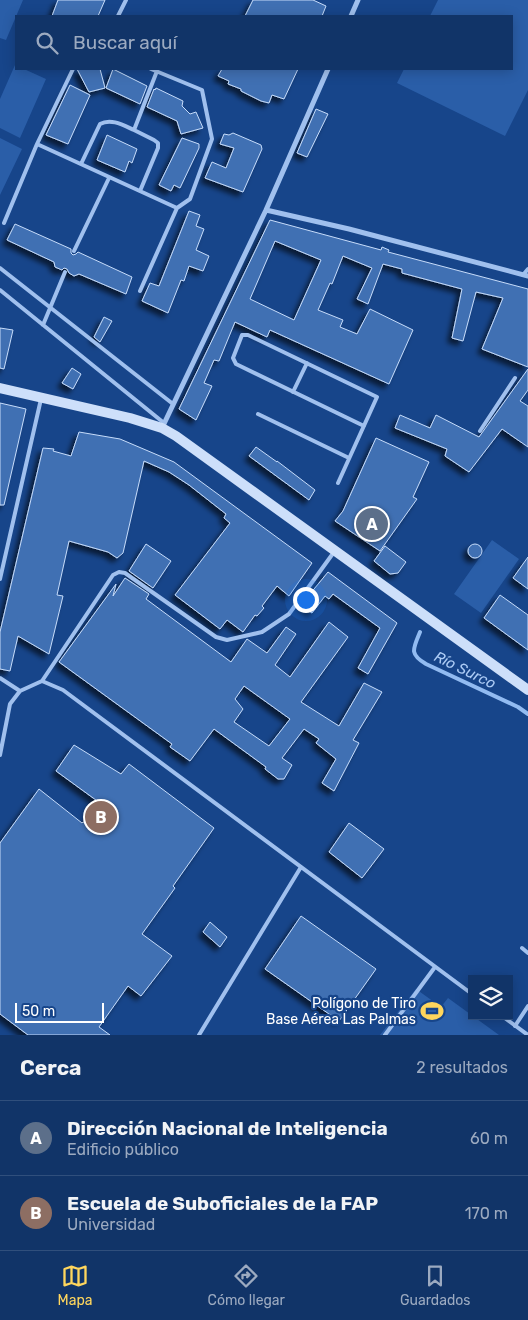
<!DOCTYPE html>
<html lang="es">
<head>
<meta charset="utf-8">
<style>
  :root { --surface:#113468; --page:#1a3c6e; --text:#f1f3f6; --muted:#9caac0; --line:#304f7c; --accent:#ffd65d }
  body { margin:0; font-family:Rubik,sans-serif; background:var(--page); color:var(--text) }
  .controls { position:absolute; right:15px; bottom:15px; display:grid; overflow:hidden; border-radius:0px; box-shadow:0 2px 12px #0003 }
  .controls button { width:45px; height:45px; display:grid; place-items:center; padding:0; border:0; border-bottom:1px solid var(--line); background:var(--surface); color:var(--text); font:25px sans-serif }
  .scale { position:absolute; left:15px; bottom:12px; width:89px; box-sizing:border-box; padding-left:5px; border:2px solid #fff; border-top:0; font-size:14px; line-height:18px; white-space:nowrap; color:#fff; -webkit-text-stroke:4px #17458a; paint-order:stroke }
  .you { position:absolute; left:305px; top:599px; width:18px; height:18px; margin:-12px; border:4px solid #fff; border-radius:50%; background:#1a73e8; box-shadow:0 0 0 8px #1a73e833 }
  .badge { display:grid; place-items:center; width:32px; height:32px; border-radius:50%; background:var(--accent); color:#fff; font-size:16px; font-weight:700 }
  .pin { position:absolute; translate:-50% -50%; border:2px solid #fff; box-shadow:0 1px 5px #0006 }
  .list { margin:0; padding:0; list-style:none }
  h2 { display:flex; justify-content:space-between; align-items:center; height:65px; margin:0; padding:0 20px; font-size:21px }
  h2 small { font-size:16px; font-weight:400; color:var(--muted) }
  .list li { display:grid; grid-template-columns:32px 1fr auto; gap:15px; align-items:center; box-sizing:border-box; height:75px; padding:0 20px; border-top:1px solid var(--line) }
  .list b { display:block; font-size:19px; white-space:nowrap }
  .list p { margin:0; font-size:16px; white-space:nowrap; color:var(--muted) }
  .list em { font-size:16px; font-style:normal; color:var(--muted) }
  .icon { flex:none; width:28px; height:28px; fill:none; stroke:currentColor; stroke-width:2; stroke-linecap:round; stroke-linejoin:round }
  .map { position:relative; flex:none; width:528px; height:1035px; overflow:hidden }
  .search { position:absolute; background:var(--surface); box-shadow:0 2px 12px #0003; left:15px; right:15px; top:15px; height:55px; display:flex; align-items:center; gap:12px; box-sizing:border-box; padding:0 18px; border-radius:0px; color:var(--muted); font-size:19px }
  .sheet { height:215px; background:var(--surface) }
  nav { display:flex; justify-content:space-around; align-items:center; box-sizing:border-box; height:70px; border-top:1px solid var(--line); background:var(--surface); font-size:14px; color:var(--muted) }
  nav a { display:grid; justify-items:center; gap:2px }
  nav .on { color:var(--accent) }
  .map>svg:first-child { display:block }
  .green { fill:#2a5ea8 }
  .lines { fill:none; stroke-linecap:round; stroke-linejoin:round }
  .stream { stroke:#92bbf1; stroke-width:4 }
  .building { fill:#406fb3; stroke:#c6dcfa; fill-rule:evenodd; filter:url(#shadow) }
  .lane { stroke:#a0c0ee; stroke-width:4 }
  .street { stroke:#a0c0ee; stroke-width:5 }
  .secondary { stroke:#cddffa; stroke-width:10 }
  .labels { text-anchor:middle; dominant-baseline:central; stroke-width:4.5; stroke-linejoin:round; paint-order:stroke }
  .poi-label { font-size:14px; fill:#fff; stroke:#17458a; text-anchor:end }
  .water-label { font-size:15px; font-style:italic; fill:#accbf5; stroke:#17458a }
</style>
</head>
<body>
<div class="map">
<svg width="528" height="1035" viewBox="0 0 528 1035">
  <defs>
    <filter id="shadow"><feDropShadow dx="-4.5" dy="4.5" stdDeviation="2.5" flood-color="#0009"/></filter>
  </defs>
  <rect width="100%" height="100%" fill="#17458a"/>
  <path class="green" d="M0,0H23L6,40L0,38Z
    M438,0H528V90L505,136L397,83L404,69H512V16H430Z
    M15,65L16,69H24L46,79L20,138L0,128V99Z
    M0,138L22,149L0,195Z
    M492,540L519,559L481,613L454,594Z
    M416,989L441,1007L448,998L499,1035H380Z"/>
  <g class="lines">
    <path class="stream" d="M420,632C413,649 409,654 426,664L518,707L528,714"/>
  </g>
  <path class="building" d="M58,0H105L98,16H52Z
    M253,0H313L326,6L322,16H245Z
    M77,69H100L105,88L89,92Z
    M113,69L147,86L140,104L106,88Z
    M222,69H298L284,99L272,95L269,103L261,101L241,91V89L228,84L229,81L218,76Z
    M70,85L90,95L68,144L46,135Z
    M156,88L183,101L182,106L190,114L196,112L203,128L181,134L177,121L147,107L154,89L155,90Z
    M316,109L328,114L307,157L297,153Z
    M233,133L261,145L262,149L243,192L205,178L212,162L226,168L234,148L220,144L224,134L229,135Z
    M107,135L137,149L132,163L129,161L125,172L97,160Z
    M182,138L199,144V148L180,188L174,185L171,191L159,185Z
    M189,211L200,215L196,226L204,229L196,250L209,256L203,271L189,266L184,281L181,280L168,313L142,301L150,283L159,286Z
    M270,220L381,250L382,247L389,250L388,252L528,289V367L482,349L503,298L476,292L463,341L452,338L462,289L402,273V269L383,264L368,304L357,299L372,268L343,256L332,284L330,283L318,310L343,320L340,327L357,334L370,309L413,330L389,384L270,330L267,337L235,322L219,361L214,360L204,383L212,386L196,420L179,409ZM275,241L321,260L294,320L250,299Z
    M15,224L71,249V253L73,255L76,254L78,252L132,277L126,294L79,274L74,276L69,273L67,269L64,268L62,270L55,267L54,262L7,240Z
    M104,317L112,321L100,342L94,337Z
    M0,328L13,330L4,369L0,368Z
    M72,368L81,374L73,389L62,383Z
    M528,369V390L520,401L528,406V447L502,429L469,472L445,456L447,449L395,428L400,415L430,428L436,415L479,437Z
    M0,403L26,409L4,505H0Z
    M79,432L120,439L174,462L312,563L289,596L277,586L262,606L264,608L257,616L255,615L243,632L227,620L220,629L175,595L230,523L224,518L226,514L189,485L169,472L144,461L123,553L117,558L108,552L69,541L57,595L63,596L49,654L18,636L10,671L0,669V632L43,448L54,449L53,451L71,456Z
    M376,438L429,462L413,497L417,499L380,551L335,521L343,511Z
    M256,447L277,462V461L315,490L309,500L249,456Z
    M146,544L171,561L153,588L129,571Z
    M468 551a7 7 0 1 1 14 0a7 7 0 1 1-14 0Z
    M385,546L406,562L398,573L390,574L374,561Z
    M528,557V589L513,578Z
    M328,572L397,623L368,674L358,668L380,628L333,594L329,599L325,596L312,613L301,605Z
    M125,578L149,594L146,599L231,662L247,639L267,653L286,627L296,634L275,665L290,677L329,622L348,637L301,702L339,726L364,683L382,692L353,740L359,743L334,791L322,783L336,759L316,743L319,739L304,729L282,758L292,765L284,779H278L265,769L266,767L214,729L190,761L170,747L172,744L59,662L116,584L113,596ZM244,686L290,719L269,746L234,722L243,709L235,699Z
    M500,595L528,615V650L484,618Z
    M74,745L121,774L129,764L214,828L173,886L175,888L142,934L172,956L141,996L128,986L99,1027L110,1035H28L0,1014V843L39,789L82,823L83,822L85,823L100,803L56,771Z
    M349,823L384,849L362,878L329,852Z
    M301,916L376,969L339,1021L265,969Z
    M210,922L227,937L220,947L203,932Z"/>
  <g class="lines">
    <path class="lane" d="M118,16L126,0
      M37,144L177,208
      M81,164L100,124C111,118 123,125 134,130
      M140,191L158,148V143L154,140L134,130L157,71
      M4,223L37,144L73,69
      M74,251L109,178
      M0,268L173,404
      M523,275L528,269
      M0,290L164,423
      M140,291L177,208L190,199L212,139L202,90L151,69
      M43,325L65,272
      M293,392L307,363
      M258,414L349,458
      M480,431L515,378
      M338,483L377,397L248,335H242L233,358L236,364L364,426
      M0,579L41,399
      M0,678L20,691
      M42,681L63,690L472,994
      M0,755L10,704L20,691L42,681L113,575L119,572L125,573L216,637L227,640L262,632L289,614L334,552
      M522,948L528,953
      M502,1016L528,1035
      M515,1026L528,1006
      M199,1035L301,867
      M385,1035L435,967"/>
    <path class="street" d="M351,16L358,0
      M266,210L349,229L528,276
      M162,428L266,210L328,69"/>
    <path class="secondary" d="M0,388L130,418L162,428L176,436L528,690"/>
  </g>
  <defs>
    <symbol id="stadium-bare" viewBox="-9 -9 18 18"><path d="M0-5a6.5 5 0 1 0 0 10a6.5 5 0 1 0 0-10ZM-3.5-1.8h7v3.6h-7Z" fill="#ffd65d" stroke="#17458a" stroke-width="2.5" paint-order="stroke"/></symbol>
  </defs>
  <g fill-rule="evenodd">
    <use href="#stadium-bare" x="416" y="995" width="32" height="32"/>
  </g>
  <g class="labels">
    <g class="poi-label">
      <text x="416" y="1003">Polígono de Tiro<tspan x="416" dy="16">Base Aérea Las Palmas</tspan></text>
    </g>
    <g class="water-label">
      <text transform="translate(465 670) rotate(26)">Río Surco</text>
    </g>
  </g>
</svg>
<div class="controls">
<button><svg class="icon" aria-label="layers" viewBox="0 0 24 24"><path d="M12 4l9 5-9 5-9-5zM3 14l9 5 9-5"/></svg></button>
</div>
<div class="scale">50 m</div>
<div class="you"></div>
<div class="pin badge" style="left:372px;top:524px;background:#5c6f8a">A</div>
<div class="pin badge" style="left:101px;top:817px;background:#8d6e63">B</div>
<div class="search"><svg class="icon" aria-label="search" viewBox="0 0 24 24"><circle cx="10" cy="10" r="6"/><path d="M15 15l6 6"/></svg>Buscar aquí</div>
</div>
<section class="sheet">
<h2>Cerca<small>2 resultados</small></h2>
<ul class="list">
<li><span class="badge" style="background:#5c6f8a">A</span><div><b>Dirección Nacional de Inteligencia</b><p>Edificio público</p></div><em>60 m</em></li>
<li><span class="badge" style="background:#8d6e63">B</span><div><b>Escuela de Suboficiales de la FAP</b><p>Universidad</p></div><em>170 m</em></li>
</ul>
</section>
<nav>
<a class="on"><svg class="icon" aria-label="map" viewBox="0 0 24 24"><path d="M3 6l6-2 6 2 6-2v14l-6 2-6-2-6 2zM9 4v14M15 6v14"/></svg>Mapa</a>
<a><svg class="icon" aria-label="directions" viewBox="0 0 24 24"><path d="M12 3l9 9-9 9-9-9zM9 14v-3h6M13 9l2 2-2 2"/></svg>Cómo llegar</a>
<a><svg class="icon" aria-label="saved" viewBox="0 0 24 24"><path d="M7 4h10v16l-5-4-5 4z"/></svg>Guardados</a>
</nav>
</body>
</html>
